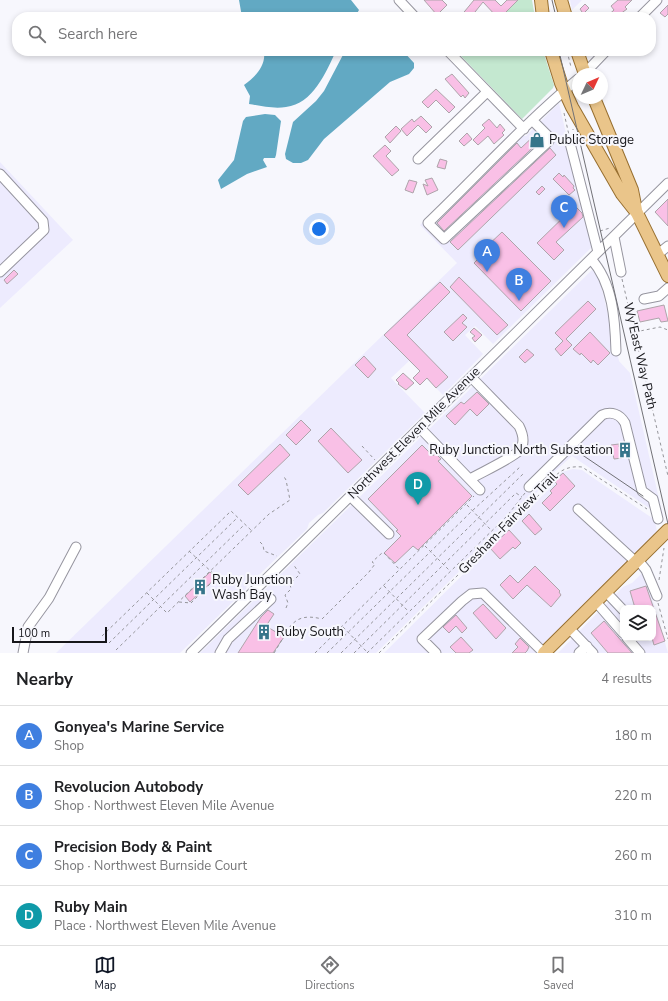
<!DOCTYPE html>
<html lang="en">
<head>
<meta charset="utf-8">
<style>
  :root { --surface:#fff; --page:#f2f2f2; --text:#202124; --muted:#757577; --line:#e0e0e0; --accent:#111827 }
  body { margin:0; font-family:"Nunito Sans",sans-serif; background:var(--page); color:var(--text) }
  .controls { position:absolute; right:12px; bottom:12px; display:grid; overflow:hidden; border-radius:8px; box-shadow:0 2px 6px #0003 }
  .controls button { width:36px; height:36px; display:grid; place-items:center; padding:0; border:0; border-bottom:1px solid var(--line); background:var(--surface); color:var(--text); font:20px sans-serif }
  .compass { position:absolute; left:572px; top:68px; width:36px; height:36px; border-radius:50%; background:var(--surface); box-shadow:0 2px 6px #0003; rotate:46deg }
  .scale { position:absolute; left:12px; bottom:10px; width:95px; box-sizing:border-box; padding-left:4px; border:2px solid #16161a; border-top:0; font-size:11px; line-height:14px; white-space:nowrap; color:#16161a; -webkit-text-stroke:3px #f7f7fd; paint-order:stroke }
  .you { position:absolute; left:319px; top:229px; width:14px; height:14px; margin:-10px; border:3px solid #fff; border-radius:50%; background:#1a73e8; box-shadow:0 0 0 6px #1a73e833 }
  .badge { display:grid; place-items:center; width:26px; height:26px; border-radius:50%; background:var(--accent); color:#fff; font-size:13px; font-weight:700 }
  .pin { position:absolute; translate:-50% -33px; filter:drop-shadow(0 1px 2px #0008) }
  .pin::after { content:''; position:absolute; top:21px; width:14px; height:12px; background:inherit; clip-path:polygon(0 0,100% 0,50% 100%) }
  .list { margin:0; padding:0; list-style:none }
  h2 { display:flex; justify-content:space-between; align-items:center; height:52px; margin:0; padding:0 16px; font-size:17px }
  h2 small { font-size:13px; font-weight:400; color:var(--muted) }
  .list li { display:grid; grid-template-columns:26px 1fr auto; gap:12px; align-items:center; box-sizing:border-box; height:60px; padding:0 16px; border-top:1px solid var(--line) }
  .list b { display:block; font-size:15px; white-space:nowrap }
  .list p { margin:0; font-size:13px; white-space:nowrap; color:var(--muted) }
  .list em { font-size:13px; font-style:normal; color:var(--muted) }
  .icon { flex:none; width:22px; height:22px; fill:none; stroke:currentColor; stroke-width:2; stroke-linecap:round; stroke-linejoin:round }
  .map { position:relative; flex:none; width:668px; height:653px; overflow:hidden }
  .search { position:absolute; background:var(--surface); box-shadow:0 2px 6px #0003; left:12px; right:12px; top:12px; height:44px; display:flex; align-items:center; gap:10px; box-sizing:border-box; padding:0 14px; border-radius:16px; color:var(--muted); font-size:15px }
  .sheet { height:292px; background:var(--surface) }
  nav { display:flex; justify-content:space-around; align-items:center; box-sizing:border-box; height:56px; border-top:1px solid var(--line); background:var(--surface); font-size:11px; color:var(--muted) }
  nav a { display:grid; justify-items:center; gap:2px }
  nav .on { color:var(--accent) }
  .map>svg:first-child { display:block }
  .built { fill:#edebfe; fill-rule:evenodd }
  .green { fill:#c4e8d0 }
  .water { fill:#62a9c3 }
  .building { fill:#f9c0e6; stroke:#aea4aa }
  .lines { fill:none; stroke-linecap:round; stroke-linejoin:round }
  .minor-casing { stroke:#96959f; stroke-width:11 }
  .major-casing { stroke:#976f30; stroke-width:14 }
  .path { stroke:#95959a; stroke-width:1; stroke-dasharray:3 3; stroke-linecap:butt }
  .minor { stroke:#fff; stroke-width:9 }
  .major { stroke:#eac58a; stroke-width:12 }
  .tram { stroke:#717176; stroke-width:1 }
  .labels { text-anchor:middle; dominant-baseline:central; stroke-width:4; stroke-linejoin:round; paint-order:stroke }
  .poi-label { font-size:13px; fill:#16161a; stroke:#f7f7fd; text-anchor:start }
  .street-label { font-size:13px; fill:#16161a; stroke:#f7f7fd }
</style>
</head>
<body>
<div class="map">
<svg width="668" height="653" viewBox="0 0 668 653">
  <rect width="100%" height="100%" fill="#f7f7fd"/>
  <path class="built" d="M570,0H582L572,10Z
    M559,103L592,247L493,344L475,326L465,335L483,354L443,395L409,361L391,378L425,413L323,513L318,515L309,523L307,529L260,574L255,576L247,584L246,589L180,653H56L457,263L420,225L515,132L521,136H526Z
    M0,162L73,240L0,308Z
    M592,270L596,272L600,281L619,361L630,373L663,516H661L572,456L552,474L523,509L376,653H200Z
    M573,469L582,470L589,475L655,520L657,532L535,653H384L554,484L553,482L562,472Z
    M644,571L668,653H558L623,587L632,583ZM623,608H653V638H623Z"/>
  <path class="green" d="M518,0H532L535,17H501Z
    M466,51H543L554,85L553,88L522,119L461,56Z"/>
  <path class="water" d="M239,0H351L359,10L355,17H242Z
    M264,51H336C326,72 313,104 286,107C274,109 261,106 249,104L250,96L244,85C256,76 266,66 264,51Z
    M345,51H403L414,63V68L409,74L390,82L324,139L308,160L301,163H293L286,159L285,154L293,122L316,101L324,91Z
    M265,114L275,115L281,121L276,155L275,158H264L263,160L267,167L247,174L221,189L218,180L234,160L243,121L246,117Z"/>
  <path class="building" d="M424,0H442L447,5L437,15Z
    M474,0H495L501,6L507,0H518L501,17H497L483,2L471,17H460Z
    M618,0H632L625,7L627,9L616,17H606L614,10L611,6Z
    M585,4L589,8L585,12L589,17H577L582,12L580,9Z
    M668,5V14L665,17L660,13Z
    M452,74L469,93L465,98L463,95L461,97L445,79Z
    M436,89L455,107L449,113L436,100L428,108L422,102Z
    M421,116L432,127L426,133L418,125L407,136L401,129L412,119L414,122Z
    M489,119L497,128L500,124L505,130L502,133L504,135L494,144L488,136L478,145L473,140L485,128L482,125Z
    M396,126L401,131L390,143L385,137Z
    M467,133L472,139L464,146L459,141Z
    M537,133L542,139L444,231L437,223L517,143L521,148Z
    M385,145L391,151L386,156L399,170L392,176L373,156Z
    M550,148L556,155L458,250L450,242Z
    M440,159L447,161L445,169L437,167Z
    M559,173L563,177L564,175L574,186L573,188L575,190L569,195L553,179Z
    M432,178L438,190L427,195L423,184L428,186L425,180Z
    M409,180L417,182L413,193L405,190Z
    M542,186L545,189L539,195L536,192Z
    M668,199V226L655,212Z
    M575,206L582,213L583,217L556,242L564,250L554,260L537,243Z
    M502,232L551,281L521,311L474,263L486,251L484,249Z
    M14,270L18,274L7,284L4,280Z
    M459,277L508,325L497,335L450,287Z
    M440,282L450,292L407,335L448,377L436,388L427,378L420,385L413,378L420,371L384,335Z
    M588,301L596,309L566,339L572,345L561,356L555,349L563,341L555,333Z
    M664,305L668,321L661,322L659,318L640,322L637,311Z
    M463,314L467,318L462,323L467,327L453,341L444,332Z
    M474,328L482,335L475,342L472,338L475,336L470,332Z
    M590,332L610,353L598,365L593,360L591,363L581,353L580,355L573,349Z
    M527,349L534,355L525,363L519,357Z
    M364,356L376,369L368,378L355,365Z
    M403,373L414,383L406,390L398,384L399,383L396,380Z
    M477,392L489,404L477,416L470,409L455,425L446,416L461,402L464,404Z
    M301,420L311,430L296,445L286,435Z
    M331,428L362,460L348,473L318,441Z
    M280,444L290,455L248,495L238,485Z
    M619,444V447L624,445L627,454L621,455L622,458L614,459L611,445Z
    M422,445L433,456L435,453L441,459L438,461L472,496L418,550L413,546L395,563L384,553L401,536L396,531L398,530L368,499Z
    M563,473L575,486L550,511L542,503L552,493L550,491L557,484L554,481Z
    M529,514L542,529L535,535L522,521Z
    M509,530L521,543L515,549L513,547L500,559L490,548Z
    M535,566L560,591L559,592L561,595L551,607L527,585L513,599L500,585L510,575L518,583Z
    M210,572L216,578L190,602L185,596Z
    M646,586L665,641L654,645L652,638L653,608H635L630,591Z
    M483,604L506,628L496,639L473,613Z
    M268,610L274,614L266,626L284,637L273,653H238L261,617Z
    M456,615L467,628L462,633L456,626L449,633L443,627Z
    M604,621L632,653H608L591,633Z
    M461,637L473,650L469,653H456L450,647Z
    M520,638L529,647L527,651L525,653H512L518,647L515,644Z"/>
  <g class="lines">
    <defs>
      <path id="minor" d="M399,0L415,17
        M640,17L657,0
        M448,51L524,129
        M584,74L606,51
        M532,120L550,138L549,141L444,239L428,223C478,175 525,123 578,79
        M570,143L598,252
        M418,159L487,92
        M0,174L43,221L44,230L0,272
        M614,237L621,272
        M658,254L668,246
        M591,259C613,283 615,320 616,351
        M644,299L659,296L668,288
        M420,428L480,490
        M470,479C480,473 513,458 520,450C525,443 523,434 519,426L471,377
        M529,487L602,415C611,411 620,414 625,423L642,491L653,499L658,519
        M350,496L389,534
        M578,509L636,562
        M638,560L646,570L657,596
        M606,592L623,610
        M596,602L623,633
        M569,628L593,653
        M627,638L640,653
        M23,653L28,627L49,598L76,547
        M191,653L668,183
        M220,653L228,639L271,599
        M436,653L422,639L462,601L471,594L483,593L544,653
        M579,653L587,646"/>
      <path id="major" d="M541,0L543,17
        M561,0L566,17
        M551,51L561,83L572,107L622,194L637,213L668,276
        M577,51L585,74
        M594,98L632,190L636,210
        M544,653L668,530"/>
    </defs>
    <use href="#minor" class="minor-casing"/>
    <use href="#major" class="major-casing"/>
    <path class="path" d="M567,51L571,67
      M564,113L569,135
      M573,136V129
      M600,231L610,228
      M622,279L668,476
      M635,332L660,327L668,330
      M362,446L375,460
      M467,505L491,530
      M260,542L263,545L264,551L277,556
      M425,546L450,571
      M384,553L400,570
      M659,580L664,548
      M384,586L408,611
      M147,593L167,613L269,514L290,500L286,480L283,475
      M179,602L191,603L217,577L189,551
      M658,603L668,639
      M286,608L288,603L285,595L291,589L290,584L300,574L293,564
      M343,627L367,652
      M102,636L231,511L252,531
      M109,643L237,518
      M116,650L244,525
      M274,653C289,630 291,611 322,619L369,572L375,564L372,562L382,553
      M315,653L474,496
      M327,653L472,511L520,467
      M341,653L523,474
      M354,653L516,493L522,497
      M367,653L507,516L525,493
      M379,653L543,491C554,476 562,465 582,467L647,509"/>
    <use href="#minor" class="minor"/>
    <use href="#major" class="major"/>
    <path class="tram" d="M552,0L556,17
      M559,51L668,524
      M575,450L643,496"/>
  </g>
  <defs>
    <symbol id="shop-bare" viewBox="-9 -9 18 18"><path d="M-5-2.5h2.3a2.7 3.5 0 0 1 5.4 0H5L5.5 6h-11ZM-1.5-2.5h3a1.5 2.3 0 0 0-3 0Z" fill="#36758a" stroke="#f7f7fd" stroke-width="2.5" paint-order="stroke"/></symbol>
    <symbol id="building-bare" viewBox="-9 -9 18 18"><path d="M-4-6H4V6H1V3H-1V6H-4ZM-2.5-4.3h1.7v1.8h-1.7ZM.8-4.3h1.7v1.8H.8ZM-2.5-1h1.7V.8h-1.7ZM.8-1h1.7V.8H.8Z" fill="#36758a" stroke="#f7f7fd" stroke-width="2.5" paint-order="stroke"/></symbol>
  </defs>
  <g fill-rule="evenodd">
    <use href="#shop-bare" x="526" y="129" width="22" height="22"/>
    <use href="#building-bare" x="614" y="439" width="22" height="22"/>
    <use href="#building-bare" x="189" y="576" width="22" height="22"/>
    <use href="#building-bare" x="253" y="621" width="22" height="22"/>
  </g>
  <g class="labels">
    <g class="poi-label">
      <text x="549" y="140">Public Storage</text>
      <text x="613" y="450" text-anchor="end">Ruby Junction North Substation</text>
      <text x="212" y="580">Ruby Junction<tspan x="212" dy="15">Wash Bay</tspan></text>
      <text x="276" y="632">Ruby South</text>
    </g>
    <g class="street-label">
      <text transform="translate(640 356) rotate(77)">Wy'East Way Path</text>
      <text transform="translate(414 433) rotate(-45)">Northwest Eleven Mile Avenue</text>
      <text transform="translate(508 523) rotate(-46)">Gresham-Fairview Trail</text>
    </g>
  </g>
</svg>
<div class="controls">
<button><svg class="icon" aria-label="layers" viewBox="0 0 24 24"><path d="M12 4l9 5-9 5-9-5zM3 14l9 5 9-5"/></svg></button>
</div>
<svg class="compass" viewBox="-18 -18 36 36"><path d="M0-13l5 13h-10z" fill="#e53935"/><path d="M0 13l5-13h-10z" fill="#757577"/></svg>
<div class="scale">100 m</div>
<div class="you"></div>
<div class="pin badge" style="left:487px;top:272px;background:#3f7fe0">A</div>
<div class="pin badge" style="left:519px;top:301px;background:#3f7fe0">B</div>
<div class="pin badge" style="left:564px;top:228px;background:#3f7fe0">C</div>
<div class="pin badge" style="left:418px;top:505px;background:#0f9aa8">D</div>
<div class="search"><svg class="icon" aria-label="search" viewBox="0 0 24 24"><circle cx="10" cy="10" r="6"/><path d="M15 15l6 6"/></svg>Search here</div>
</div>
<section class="sheet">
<h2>Nearby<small>4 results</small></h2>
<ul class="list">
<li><span class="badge" style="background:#3f7fe0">A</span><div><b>Gonyea's Marine Service</b><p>Shop</p></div><em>180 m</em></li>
<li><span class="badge" style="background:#3f7fe0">B</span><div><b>Revolucion Autobody</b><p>Shop · Northwest Eleven Mile Avenue</p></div><em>220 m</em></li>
<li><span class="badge" style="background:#3f7fe0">C</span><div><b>Precision Body &amp; Paint</b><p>Shop · Northwest Burnside Court</p></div><em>260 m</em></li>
<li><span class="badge" style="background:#0f9aa8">D</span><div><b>Ruby Main</b><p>Place · Northwest Eleven Mile Avenue</p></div><em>310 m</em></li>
</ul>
</section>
<nav>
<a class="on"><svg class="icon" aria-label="map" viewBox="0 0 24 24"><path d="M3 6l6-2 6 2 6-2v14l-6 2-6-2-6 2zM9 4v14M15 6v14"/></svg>Map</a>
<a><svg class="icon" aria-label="directions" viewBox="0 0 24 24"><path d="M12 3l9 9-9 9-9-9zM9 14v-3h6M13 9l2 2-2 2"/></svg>Directions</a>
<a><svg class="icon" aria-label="saved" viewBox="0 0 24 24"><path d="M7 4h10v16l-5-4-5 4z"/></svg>Saved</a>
</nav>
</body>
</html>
